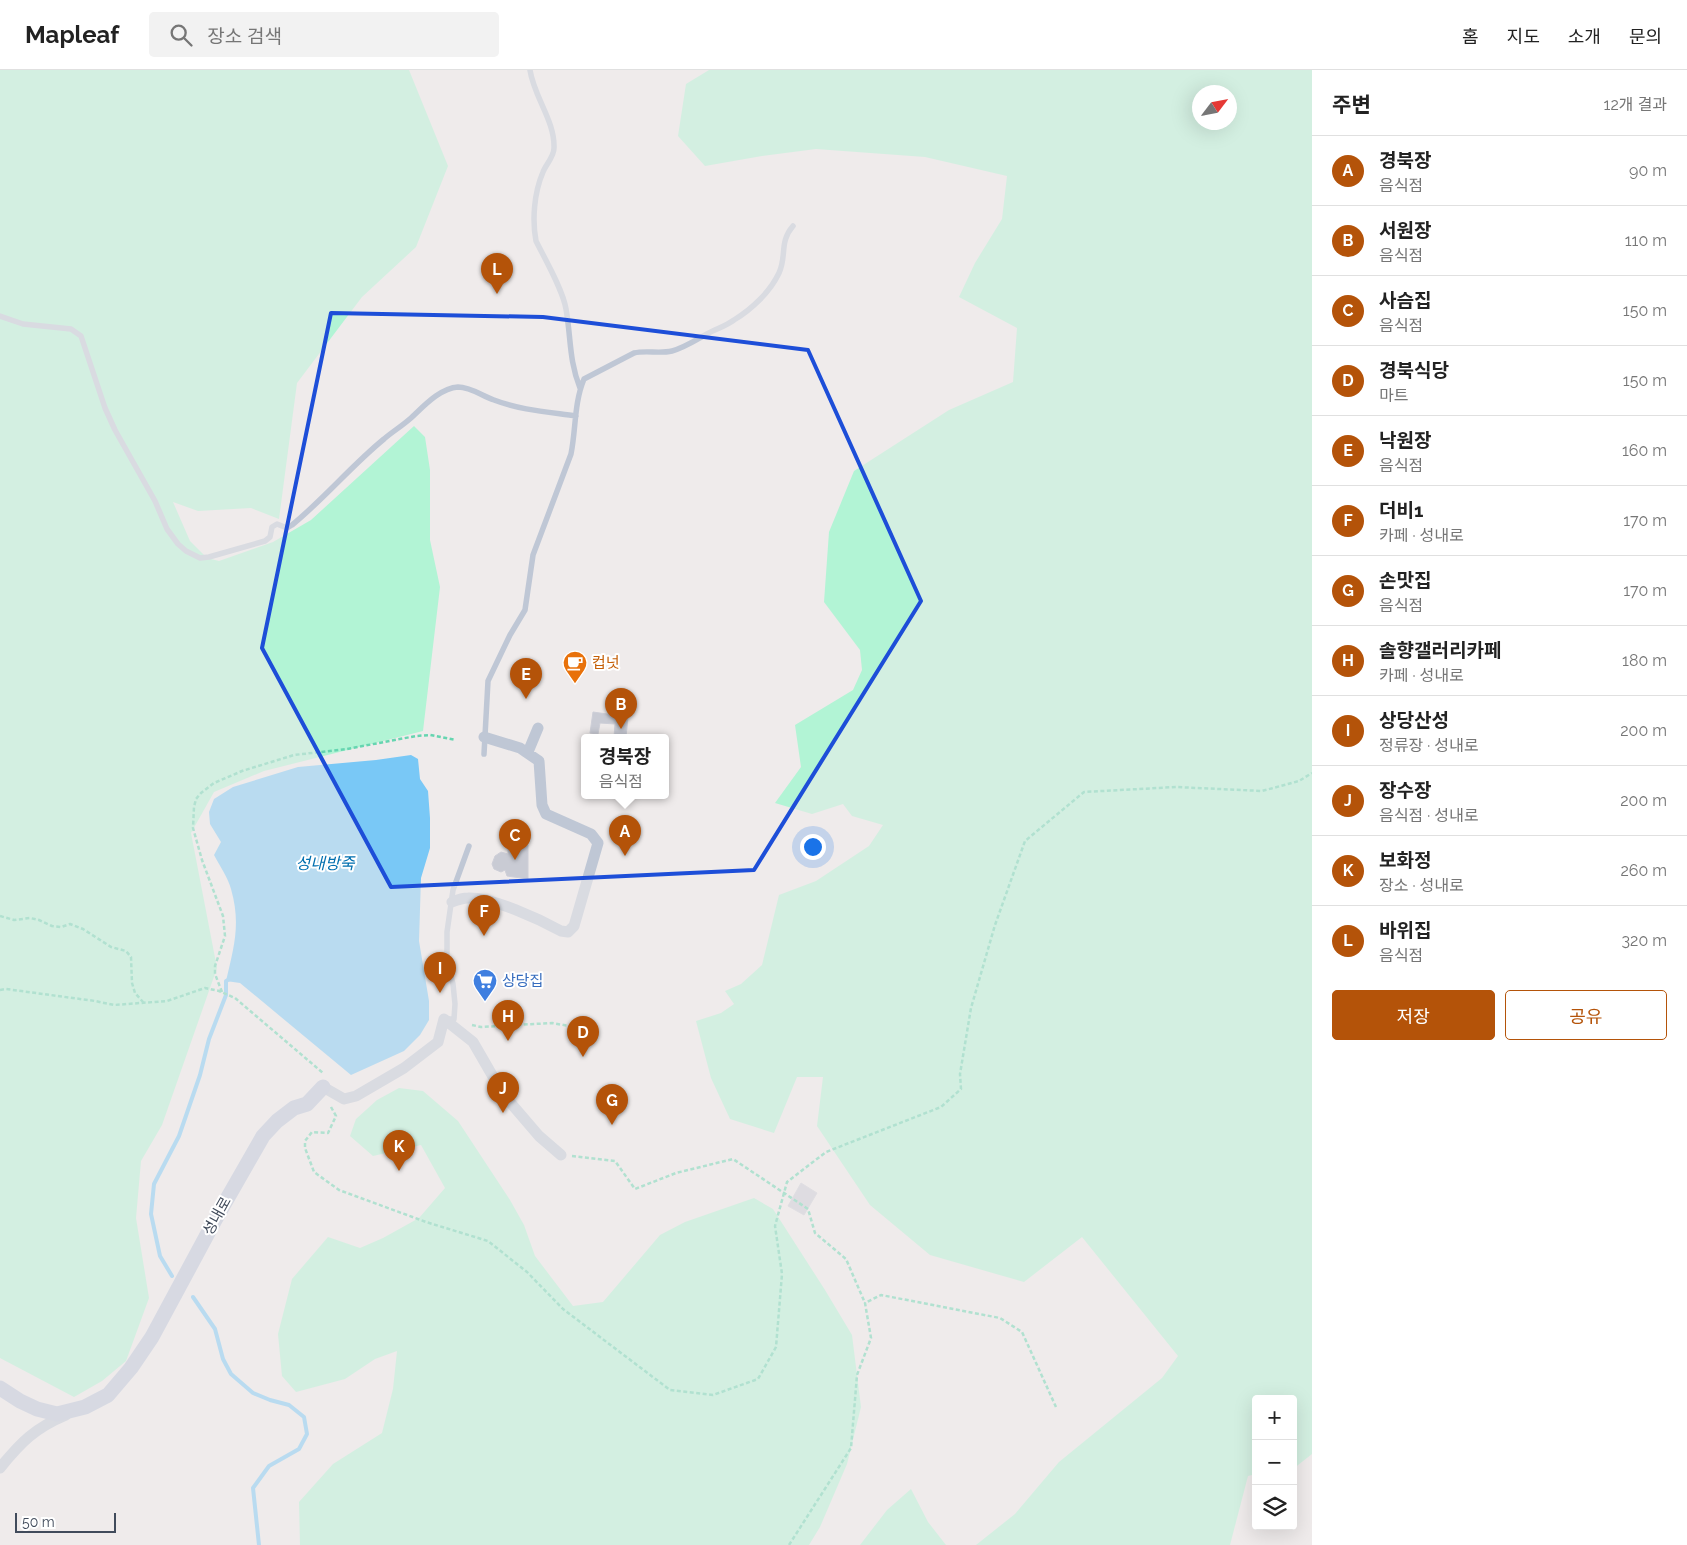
<!DOCTYPE html>
<html lang="ko">
<head>
<meta charset="utf-8">
<style>
  :root { --surface:#fff; --page:#f2f2f2; --text:#222; --muted:#767676; --line:#e0e0e0; --accent:#b45309 }
  body { margin:0; font-family:Raleway,"Noto Sans KR",sans-serif; background:var(--page); color:var(--text) }
  .controls { position:absolute; right:15px; bottom:15px; display:grid; overflow:hidden; border-radius:5px; box-shadow:0 5px 20px #0002 }
  .controls button { width:45px; height:45px; display:grid; place-items:center; padding:0; border:0; border-bottom:1px solid var(--line); background:var(--surface); color:var(--text); font:25px sans-serif }
  .compass { position:absolute; left:1192px; top:15px; width:45px; height:45px; border-radius:50%; background:var(--surface); box-shadow:0 5px 20px #0002; rotate:58deg }
  .scale { position:absolute; left:15px; bottom:12px; width:101px; box-sizing:border-box; padding-left:5px; border:2px solid #414b5b; border-top:0; font-size:14px; line-height:18px; white-space:nowrap; color:#414b5b; -webkit-text-stroke:4px #fff; paint-order:stroke }
  .you { position:absolute; left:812px; top:776px; width:18px; height:18px; margin:-12px; border:4px solid #fff; border-radius:50%; background:#1a73e8; box-shadow:0 0 0 8px #1a73e833 }
  .badge { display:grid; place-items:center; width:32px; height:32px; border-radius:50%; background:var(--accent); color:#fff; font-size:16px; font-weight:700 }
  .pin { position:absolute; translate:-50% -41px; filter:drop-shadow(0 1px 2px #0008) }
  .pin::after { content:''; position:absolute; top:26px; width:18px; height:15px; background:inherit; clip-path:polygon(0 0,100% 0,50% 100%) }
  .popup { position:absolute; left:581px; top:664px; width:88px; height:65px; box-sizing:border-box; display:grid; place-content:center; border-radius:5px; background:var(--surface); filter:drop-shadow(0 1px 4px #0005); font-size:16px; white-space:nowrap; color:var(--muted) }
  .popup b { font-size:19px; color:var(--text) }
  .popup::after { content:''; position:absolute; left:50%; top:100%; margin-left:-10px; border:10px solid transparent; border-top-color:var(--surface) }
  .list { margin:0; padding:0; list-style:none }
  h2 { display:flex; justify-content:space-between; align-items:center; height:65px; margin:0; padding:0 20px; font-size:21px }
  h2 small { font-size:16px; font-weight:400; color:var(--muted) }
  .list li { display:grid; grid-template-columns:32px 1fr auto; gap:15px; align-items:center; box-sizing:border-box; height:70px; padding:0 20px; border-top:1px solid var(--line) }
  .list b { display:block; font-size:19px; white-space:nowrap }
  .list p { margin:0; font-size:16px; white-space:nowrap; color:var(--muted) }
  .list em { font-size:16px; font-style:normal; color:var(--muted) }
  .actions { display:flex; gap:10px; padding:15px 20px }
  .actions a { flex:1; padding:11px 0; border:1px solid var(--accent); border-radius:5px; text-align:center; font-size:18px; color:var(--accent) }
  .actions .main { background:var(--accent); color:#fff }
  .icon { flex:none; width:28px; height:28px; fill:none; stroke:currentColor; stroke-width:2; stroke-linecap:round; stroke-linejoin:round }
  .map { position:relative; flex:none; width:1312px; height:1475px; overflow:hidden }
  header { display:flex; align-items:center; gap:30px; box-sizing:border-box; height:70px; padding:0 25px; background:var(--surface); border-bottom:1px solid var(--line) }
  header strong { font-size:24px }
  nav { display:flex; gap:28px; margin-inline-start:auto; font-size:18px }
  .search { width:350px; height:45px; background:var(--page); display:flex; align-items:center; gap:12px; box-sizing:border-box; padding:0 18px; border-radius:5px; color:var(--muted); font-size:19px }
  main { display:flex }
  aside { flex:1; background:var(--surface) }
  .map>svg:first-child { display:block }
  .green { fill:#b2f4d5; fill-rule:evenodd }
  .water { fill:#79c8f6 }
  .lines { fill:none; stroke-linecap:round; stroke-linejoin:round }
  .stream { stroke:#79c8f6; stroke-width:4 }
  .building { fill:#c9cbd4; stroke:#cecfd8 }
  .path { stroke:#66d5b0; stroke-width:2.5; stroke-dasharray:4 2.5; stroke-linecap:butt }
  .lane { stroke:#bfc7d5; stroke-width:5.5 }
  .street { stroke:#bfc7d5; stroke-width:11 }
  .secondary { stroke:#bac4d8; stroke-width:15 }
  .marked { fill:none; stroke:#1d4ed8; stroke-width:4; stroke-linejoin:round }
  .labels { text-anchor:middle; dominant-baseline:central; stroke-width:4; stroke-linejoin:round; paint-order:stroke }
  .food-label { font-size:15px; fill:#c56008; stroke:#fff; text-anchor:start }
  .shop-label { font-size:15px; fill:#366cbe; stroke:#fff; text-anchor:start }
  .street-label { font-size:15px; fill:#414b5b; stroke:#fff }
  .water-label { font-size:16px; font-style:italic; fill:#006faf; stroke:#fff }
</style>
</head>
<body>
<header>
<strong>Mapleaf</strong>
<div class="search"><svg class="icon" aria-label="search" viewBox="0 0 24 24"><circle cx="10" cy="10" r="6"/><path d="M15 15l6 6"/></svg>장소 검색</div>
<nav><a>홈</a><a>지도</a><a>소개</a><a>문의</a></nav>
</header>
<main>
<div class="map">
<svg width="1312" height="1475" viewBox="0 0 1312 1475">
  <rect width="100%" height="100%" fill="#efebeb"/>
  <path class="green" d="M0,0H409L448,96L416,177L362,227L297,313L279,449L251,438L198,441L173,432L190,471L207,488L219,491L273,472L311,450L414,356L425,367L430,400V470L440,517L423,661L264,701L214,722L191,763L217,898L162,1055L141,1091L136,1148L149,1228L126,1291L102,1311L74,1327L0,1288Z
    M709,0H1312V1384L1293,1399V1329H1256V1404L1248,1406L1230,1475H976L1015,1444L1059,1392L1162,1308L1178,1286L1082,1167L1024,1212L930,1185L870,1135L817,1056L823,1007H797L774,1063L730,1049L711,1008L696,951L721,943L734,934L725,921L741,914L762,895L779,825L816,811L869,776L883,755L852,746L843,734L812,744L775,733L801,697L795,655L853,620L862,600L860,580L824,532L829,462L854,401L949,340L1013,312L1017,258L959,227L975,193L1002,149L1007,106L925,87L816,79L762,86L705,96L678,66L686,14ZM1200,22H1230V52H1200Z
    M399,1018L423,1021L458,1051L510,1130L524,1155L535,1186L573,1236L603,1232L660,1165L685,1152L754,1128L773,1139L825,1220L852,1265L861,1337L847,1394L820,1457L809,1475H300L299,1432L333,1394L382,1363L393,1319L397,1281L375,1289L345,1309L296,1322L282,1306L278,1264L292,1209L328,1167L360,1178L383,1168L419,1148L445,1118L421,1075L373,1086L350,1066L356,1049L377,1030Z
    M911,1419L928,1452L946,1475H860L887,1440Z"/>
  <path class="water" d="M411,685L418,689L420,709L428,721L430,748V778L421,808L419,871L429,931V950L420,965L404,981L351,1005L240,913L226,911C234,877 241,854 231,819C228,808 220,796 214,785L221,772L210,754L209,742L214,729L233,717L298,697L376,690Z"/>
  <g class="lines">
    <path class="stream" d="M172,1206L160,1186L151,1144L154,1114L179,1066L200,1005L209,969L226,925V911L230,909
      M193,1227L215,1259L223,1289L231,1304L253,1323L270,1330L289,1335L304,1347L307,1364L299,1379L269,1396L253,1418L259,1475"/>
  </g>
  <path class="building" d="M593,642L628,647L626,667H614L615,654L600,653L598,664L590,663Z
    M508,771L528,775V809L507,806L505,800L501,802L494,799L492,794L495,786L501,782L508,784Z
    M801,1113L817,1123L804,1145L788,1136Z"/>
  <g class="lines">
    <path class="path" d="M0,846L14,850L30,848L39,850L52,856L61,857L70,854L83,859L111,877L126,881L131,887L132,913L135,923L143,932
      M0,920L6,919L95,931L114,935L167,931L205,918L219,921L235,928L323,1003
      M222,922L215,904V896L225,866L223,846L202,790L193,758L194,737L196,729L201,723L214,713L242,701L294,685L347,679L416,666L430,665L456,670
      M472,955L481,957L552,953L592,960
      M331,1037L336,1046L328,1063L312,1062L305,1071V1078L314,1102L339,1120L426,1152L488,1171L527,1202L563,1239L670,1320L713,1325L758,1309L776,1277L782,1204L775,1156L787,1112L826,1082L941,1037L961,1019L960,1004L971,938L995,855L1025,771L1084,722L1176,717L1262,721L1299,711L1312,703
      M572,1086L615,1091L635,1119L676,1103L733,1089L808,1139L815,1163L846,1189L865,1233
      M789,1475L851,1378L857,1305L871,1268L865,1233L881,1225L1000,1248L1022,1262L1056,1337"/>
    <path class="lane" d="M530,0C534,27 555,51 554,78C554,87 546,94 543,102C534,123 532,150 536,171C545,189 563,220 566,239C571,267 569,291 580,318
      M0,246L23,254L71,259L81,266L105,338L115,360L155,431L167,459L178,474L186,481L200,488L209,487L265,471L270,467L272,457L277,454L287,458L292,455C325,428 351,396 384,369C392,362 402,356 411,348C423,337 440,318 458,317C471,317 482,326 494,330C520,340 548,342 576,346
      M484,684L488,611L510,565L525,540L533,485L571,384C576,359 574,333 584,309L634,283C646,280 659,284 672,281C684,278 696,270 707,264C716,259 726,256 734,250C752,239 770,222 779,203C787,186 779,172 793,156
      M447,949H454L455,934L453,914L447,891V862L453,820L469,776"/>
    <path class="street" d="M528,682L538,658
      M452,832C457,830 463,828 468,828C492,827 539,849 561,861L568,862L574,856L598,773L591,764L546,744L542,735L539,691L520,678L484,667
      M323,1017L344,1029L356,1026L404,998L438,972L444,949L473,972L503,1024L539,1066L561,1085
      M0,1398C21,1372 35,1358 66,1345"/>
    <path class="secondary" d="M0,1318L20,1331L37,1339L57,1344L85,1337L108,1325L131,1298L152,1267L215,1150L263,1066L277,1051L294,1038L307,1034L323,1017"/>
  </g>
  <path d="M0 0H1312V1475H0ZM331,243L543,247L808,280L921,531L754,800L391,817L262,578Z" fill="#efebeb" fill-opacity=".55" fill-rule="evenodd"/>
  <path class="marked" d="M331,243L543,247L808,280L921,531L754,800L391,817L262,578Z"/>
  <defs>
    <symbol id="cafe-pin" viewBox="-11 -11 22 30"><path d="M0 17L-7.5 6A9.5 9.5 0 1 1 7.5 6Z" fill="#e8710a" stroke="#fff"/><path d="M-5.5-4.5H6V0H3Q3 3.5 0 3.5H-2.5Q-5.5 3.5-5.5 0ZM3-3.2v2h1.7v-2ZM-6 4.5H4V6H-6Z" fill="#fff"/></symbol>
    <symbol id="supermarket-pin" viewBox="-11 -11 22 30"><path d="M0 17L-7.5 6A9.5 9.5 0 1 1 7.5 6Z" fill="#3f7fe0" stroke="#fff"/><path d="M-6-5.5h2.5l.6 2H6L4.5 2H-2.5L-4.4-4H-6ZM-1.5 3.2a1.3 1.3 0 1 0 .1 0ZM3 3.2a1.3 1.3 0 1 0 .1 0Z" fill="#fff"/></symbol>
  </defs>
  <g fill-rule="evenodd">
    <use href="#cafe-pin" x="561" y="579" width="28" height="38"/>
    <use href="#supermarket-pin" x="471" y="897" width="28" height="38"/>
  </g>
  <g class="labels">
    <g class="food-label">
      <text x="592" y="593">컵넛</text>
    </g>
    <g class="shop-label">
      <text x="502" y="911">상당집</text>
    </g>
    <g class="street-label">
      <text transform="translate(217 1146) rotate(-61)">성내로</text>
    </g>
    <g class="water-label">
      <text x="325" y="793">성내방죽</text>
    </g>
  </g>
</svg>
<div class="controls">
<button>+</button>
<button>−</button>
<button><svg class="icon" aria-label="layers" viewBox="0 0 24 24"><path d="M12 4l9 5-9 5-9-5zM3 14l9 5 9-5"/></svg></button>
</div>
<svg class="compass" viewBox="-18 -18 36 36"><path d="M0-13l5 13h-10z" fill="#e53935"/><path d="M0 13l5-13h-10z" fill="#767676"/></svg>
<div class="scale">50 m</div>
<div class="you"></div>
<div class="pin badge" style="left:625px;top:786px">A</div>
<div class="popup"><b>경북장</b>음식점</div>
<div class="pin badge" style="left:621px;top:659px">B</div>
<div class="pin badge" style="left:515px;top:790px">C</div>
<div class="pin badge" style="left:583px;top:987px">D</div>
<div class="pin badge" style="left:526px;top:629px">E</div>
<div class="pin badge" style="left:484px;top:866px">F</div>
<div class="pin badge" style="left:612px;top:1055px">G</div>
<div class="pin badge" style="left:508px;top:971px">H</div>
<div class="pin badge" style="left:440px;top:923px">I</div>
<div class="pin badge" style="left:503px;top:1043px">J</div>
<div class="pin badge" style="left:399px;top:1101px">K</div>
<div class="pin badge" style="left:497px;top:224px">L</div>
</div>
<aside>
<h2>주변<small>12개 결과</small></h2>
<ul class="list">
<li><span class="badge">A</span><div><b>경북장</b><p>음식점</p></div><em>90 m</em></li>
<li><span class="badge">B</span><div><b>서원장</b><p>음식점</p></div><em>110 m</em></li>
<li><span class="badge">C</span><div><b>사슴집</b><p>음식점</p></div><em>150 m</em></li>
<li><span class="badge">D</span><div><b>경북식당</b><p>마트</p></div><em>150 m</em></li>
<li><span class="badge">E</span><div><b>낙원장</b><p>음식점</p></div><em>160 m</em></li>
<li><span class="badge">F</span><div><b>더비1</b><p>카페 · 성내로</p></div><em>170 m</em></li>
<li><span class="badge">G</span><div><b>손맛집</b><p>음식점</p></div><em>170 m</em></li>
<li><span class="badge">H</span><div><b>솔향갤러리카페</b><p>카페 · 성내로</p></div><em>180 m</em></li>
<li><span class="badge">I</span><div><b>상당산성</b><p>정류장 · 성내로</p></div><em>200 m</em></li>
<li><span class="badge">J</span><div><b>장수장</b><p>음식점 · 성내로</p></div><em>200 m</em></li>
<li><span class="badge">K</span><div><b>보화정</b><p>장소 · 성내로</p></div><em>260 m</em></li>
<li><span class="badge">L</span><div><b>바위집</b><p>음식점</p></div><em>320 m</em></li>
</ul>
<div class="actions"><a class="main">저장</a><a>공유</a></div>
</aside>
</main>
</body>
</html>
